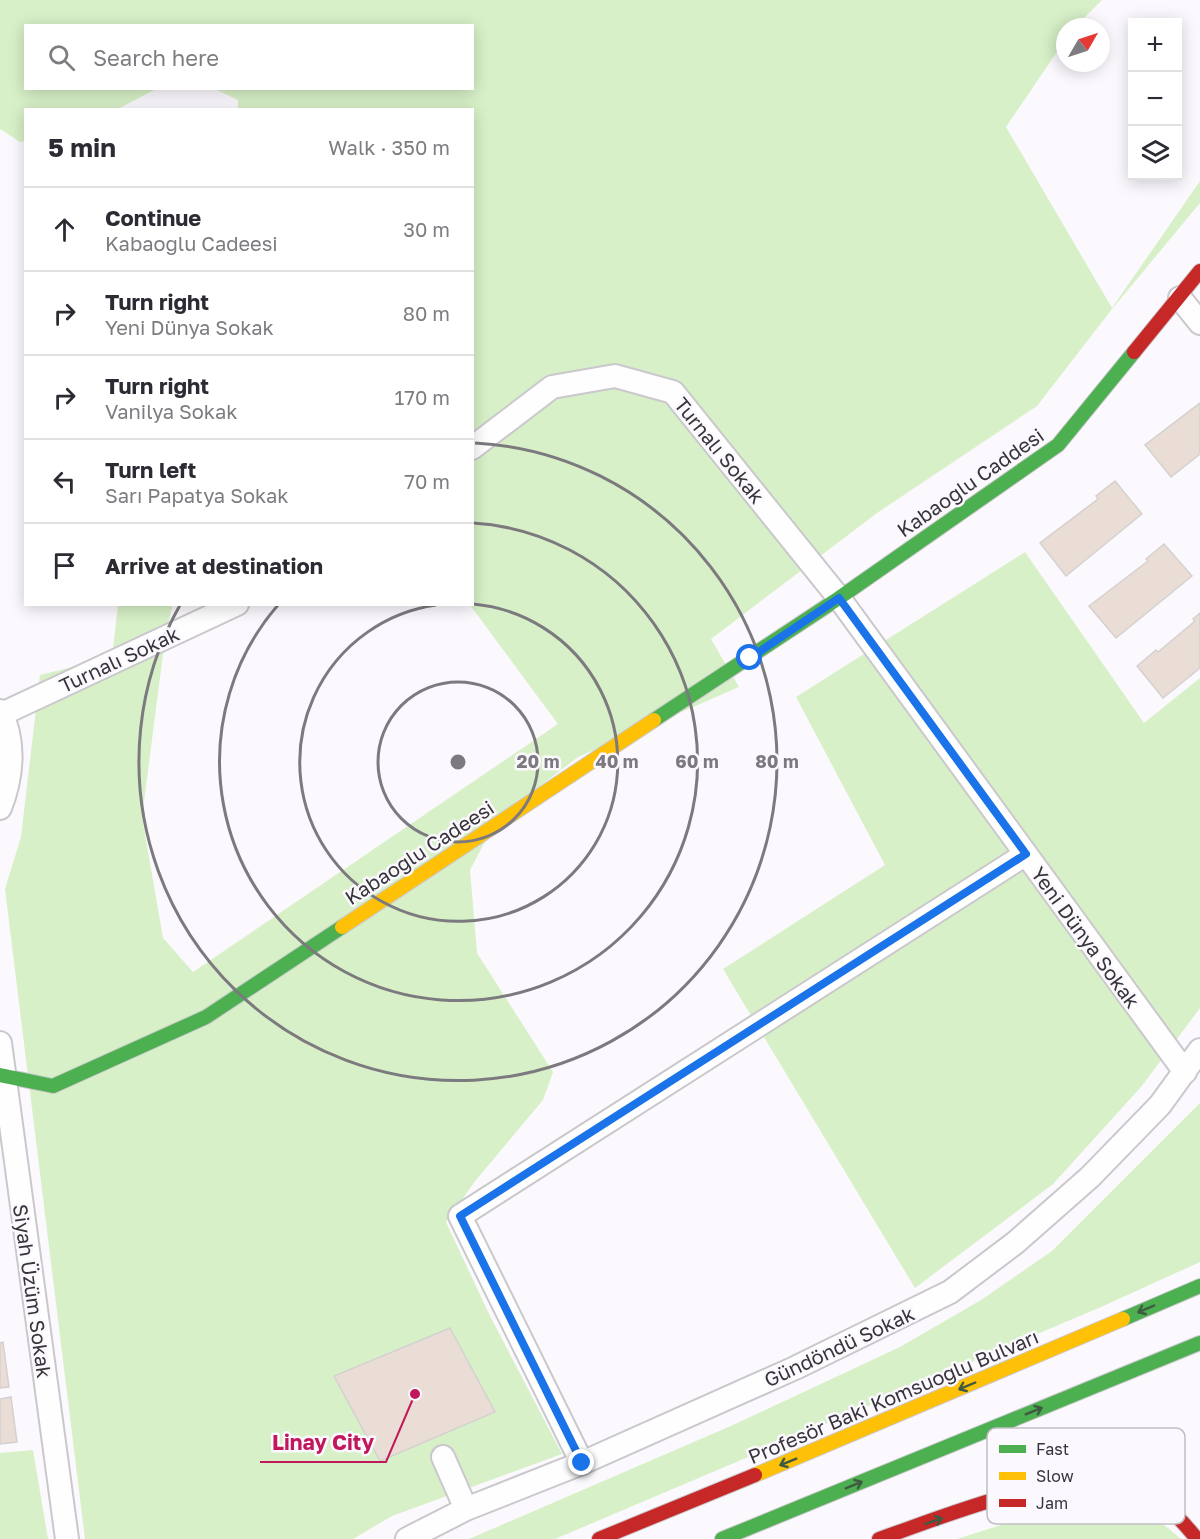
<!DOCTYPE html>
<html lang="en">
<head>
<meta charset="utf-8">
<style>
  :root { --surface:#fff; --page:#f7f7f7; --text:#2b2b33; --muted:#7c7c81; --line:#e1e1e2 }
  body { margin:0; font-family:"Golos Text",sans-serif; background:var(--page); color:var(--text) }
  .controls { position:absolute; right:18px; top:18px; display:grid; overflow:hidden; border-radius:0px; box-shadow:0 3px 15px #0003 }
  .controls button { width:54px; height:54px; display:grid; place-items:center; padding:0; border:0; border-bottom:2px solid var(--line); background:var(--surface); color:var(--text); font:30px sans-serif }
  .compass { position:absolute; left:1056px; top:18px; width:54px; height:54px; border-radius:50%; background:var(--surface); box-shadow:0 3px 15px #0003; rotate:51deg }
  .stop { position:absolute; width:18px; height:18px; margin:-14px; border:4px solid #1a73e8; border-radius:50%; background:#fff }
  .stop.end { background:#1a73e8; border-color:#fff; box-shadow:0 2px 6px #0008 }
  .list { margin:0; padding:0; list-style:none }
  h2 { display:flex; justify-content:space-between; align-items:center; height:78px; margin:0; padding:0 24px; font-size:26px }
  h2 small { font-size:20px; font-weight:400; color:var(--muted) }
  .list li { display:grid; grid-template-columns:39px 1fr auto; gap:18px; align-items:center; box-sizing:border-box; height:84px; padding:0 24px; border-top:2px solid var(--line) }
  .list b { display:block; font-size:22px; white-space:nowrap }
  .list p { margin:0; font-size:20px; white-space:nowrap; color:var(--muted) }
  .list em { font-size:20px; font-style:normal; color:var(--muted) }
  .icon { flex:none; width:33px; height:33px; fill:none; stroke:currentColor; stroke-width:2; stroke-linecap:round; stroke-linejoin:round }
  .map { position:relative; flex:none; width:1200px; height:1539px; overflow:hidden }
  .search { position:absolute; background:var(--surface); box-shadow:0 3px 15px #0003; left:24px; top:24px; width:450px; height:66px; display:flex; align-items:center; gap:15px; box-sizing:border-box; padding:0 21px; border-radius:0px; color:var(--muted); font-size:22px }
  .panel { position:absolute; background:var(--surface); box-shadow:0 3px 15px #0003; left:24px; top:108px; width:450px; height:498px; border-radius:0px }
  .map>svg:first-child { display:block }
  .green { fill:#d7f0c7 }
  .building { fill:#e9ddd5; stroke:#d4d1d0; stroke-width:1.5 }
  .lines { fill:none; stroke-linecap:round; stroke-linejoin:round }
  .street-casing { stroke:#cac8cc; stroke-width:26 }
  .fast-casing { stroke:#cac8cc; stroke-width:16 }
  .slow-casing { stroke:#cac8cc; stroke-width:16 }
  .jam-casing { stroke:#cac8cc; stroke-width:16 }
  .street { stroke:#fefeff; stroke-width:22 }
  .fast { stroke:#4caf50; stroke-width:14 }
  .slow { stroke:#ffc107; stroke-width:14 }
  .jam { stroke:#c62828; stroke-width:14 }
  .oneway { stroke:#3e5a41 }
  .route { stroke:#1a73e8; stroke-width:8 }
  .ring { fill:none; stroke:#7c7a7e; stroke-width:3 }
  .labels { text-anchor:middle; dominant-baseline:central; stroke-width:5; stroke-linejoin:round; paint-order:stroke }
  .street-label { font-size:20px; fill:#38353a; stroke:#fbf8fe }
  .key { fill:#fbf8fe; stroke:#c0bec3; stroke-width:1.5 }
  .key-label { font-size:16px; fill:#38353a }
  .centre { fill:#7c7a7e; stroke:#fbf8fe; stroke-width:3 }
  .ring-label { font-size:18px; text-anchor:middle; font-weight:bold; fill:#7c7a7e; stroke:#fbf8fe; stroke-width:5; stroke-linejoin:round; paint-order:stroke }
  .leader { fill:none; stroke:#c2185b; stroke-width:2 }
  .callout-dot { fill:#c2185b; stroke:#fbf8fe; stroke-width:2 }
  .callout-label { font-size:21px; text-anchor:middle; font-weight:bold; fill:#c2185b; stroke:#fbf8fe; stroke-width:5; stroke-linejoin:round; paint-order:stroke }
</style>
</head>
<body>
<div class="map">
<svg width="1200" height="1539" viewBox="0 0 1200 1539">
  <rect width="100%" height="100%" fill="#fbf9fd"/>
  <path class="green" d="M0,0H1102L1075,27H1065V40L1006,127L1112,308L1200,181V203L1112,309L1037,406L877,513L711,639L739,687L578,757L497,819L470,870L477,953L553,1072L543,1100L476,1180L446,1222L489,1314L562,1454L392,1516L353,1539H85L5,889L21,837L40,675L112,657L118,605H173L166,631L142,817L163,938L193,972L558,724L470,605L472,604V110L238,109V100L215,89L472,88V26H26V88L156,89L118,109L26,110L25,141L20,142L0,129Z
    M1025,552L1144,723L1200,678V1008L1141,1087L1053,1184L915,1288L723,969L885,865L796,697Z
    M1200,1103V1262L1101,1307L555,1539H469L733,1425L900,1347L981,1300L1052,1251Z
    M33,1450L48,1539H0V1453Z
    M1114,1498L1150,1513L1181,1539H957L1067,1504Z"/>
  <path class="building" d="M1200,403V454L1171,477L1145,445Z
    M1115,481L1142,514L1066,576L1040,543L1098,499L1096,496Z
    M1164,544L1192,576L1116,638L1089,606L1148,561L1146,559Z
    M1200,613V668L1163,698L1137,666L1156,650L1158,652L1195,621L1193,619Z
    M450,1328L495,1412L380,1461L334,1376Z
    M3,1342L9,1387L0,1388V1343Z
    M11,1397L17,1442L0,1444V1399Z"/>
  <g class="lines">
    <defs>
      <path id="street" d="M1180,298L1200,323
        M472,448L552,387L615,376L673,392L839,598L1185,1072
        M0,711C16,741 12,778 0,808
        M2,714L237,604
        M0,1043L67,1539
        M443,1457L466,1509
        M582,1463L460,1216L1026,854
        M407,1539L466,1509L582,1463L795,1368L950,1292L1015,1243L1090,1177L1160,1105L1200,1050"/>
      <path id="fast" d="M654,720L839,598L1058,445L1134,352
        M0,1075L53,1086L206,1017L342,927
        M1123,1319L1200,1286
        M722,1539L1200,1343"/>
      <path id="slow" d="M342,927L654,720
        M755,1475L1123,1319"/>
      <path id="jam" d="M1134,352L1200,271
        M599,1539L755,1475
        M879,1539C940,1518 1070,1464 1131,1485C1160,1496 1178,1516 1197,1539"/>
    </defs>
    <use href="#street" class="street-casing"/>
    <use href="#fast" class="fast-casing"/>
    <use href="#slow" class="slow-casing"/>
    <use href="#jam" class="jam-casing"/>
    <use href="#street" class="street"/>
    <use href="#fast" class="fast"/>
    <use href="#slow" class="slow"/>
    <use href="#jam" class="jam"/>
  </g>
  <defs><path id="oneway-shaft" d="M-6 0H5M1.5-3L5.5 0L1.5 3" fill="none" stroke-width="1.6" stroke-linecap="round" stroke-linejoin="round" transform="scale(1.5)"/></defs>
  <g class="oneway">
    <use href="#oneway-shaft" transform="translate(1146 1309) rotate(157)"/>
    <use href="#oneway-shaft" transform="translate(967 1386) rotate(157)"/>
    <use href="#oneway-shaft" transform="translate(1034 1411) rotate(-22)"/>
    <use href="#oneway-shaft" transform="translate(788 1462) rotate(158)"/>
    <use href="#oneway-shaft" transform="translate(854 1485) rotate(-22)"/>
    <use href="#oneway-shaft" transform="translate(934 1521) rotate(-18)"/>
  </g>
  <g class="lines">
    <path class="route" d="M582,1463L460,1216L1026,854L839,598L750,658"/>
  </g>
  <g class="ring">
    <circle cx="458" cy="762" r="80"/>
    <path d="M473 604A159 159 0 1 1 436 605"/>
    <path d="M473 523A239 239 0 1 1 278 605"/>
    <path d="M475 443A319 319 0 1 1 180 605"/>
  </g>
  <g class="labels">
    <g class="street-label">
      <text transform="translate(720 450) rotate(51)">Turnalı Sokak</text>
      <text transform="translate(970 482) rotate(-35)">Kabaoğlu Caddesi</text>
      <text transform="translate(119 659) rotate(-25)">Turnalı Sokak</text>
      <text transform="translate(419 852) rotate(-33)">Kabaoğlu Cadeesi</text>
      <text transform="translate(1086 937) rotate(54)">Yeni Dünya Sokak</text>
      <text transform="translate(33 1291) rotate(82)">Siyah Üzüm Sokak</text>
      <text transform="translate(839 1346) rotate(-25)">Gündöndü Sokak</text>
      <text transform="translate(893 1396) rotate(-23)">Profesör Baki Komsuoğlu Bulvarı</text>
    </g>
  </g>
  <rect x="987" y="1428" width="198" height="96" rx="9" class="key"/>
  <rect x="999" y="1445" width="27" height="8" fill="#4caf50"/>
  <rect x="999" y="1472" width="27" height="8" fill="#ffc107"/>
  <rect x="999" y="1499" width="27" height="8" fill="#c62828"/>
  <g class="key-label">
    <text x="1036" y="1455">Fast</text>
    <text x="1036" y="1482">Slow</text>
    <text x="1036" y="1509">Jam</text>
  </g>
  <circle cx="458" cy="762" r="9" class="centre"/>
  <g class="ring-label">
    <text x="538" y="768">20 m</text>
    <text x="617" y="768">40 m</text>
    <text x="697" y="768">60 m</text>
    <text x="777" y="768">80 m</text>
  </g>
  <path class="leader" d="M415 1394L386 1462H260"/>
  <circle class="callout-dot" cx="415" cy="1394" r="6"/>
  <g class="callout-label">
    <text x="323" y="1450">Linay City</text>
  </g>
</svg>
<div class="controls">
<button>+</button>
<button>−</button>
<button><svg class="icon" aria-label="layers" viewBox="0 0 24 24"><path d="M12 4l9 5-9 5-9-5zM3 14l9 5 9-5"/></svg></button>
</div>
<svg class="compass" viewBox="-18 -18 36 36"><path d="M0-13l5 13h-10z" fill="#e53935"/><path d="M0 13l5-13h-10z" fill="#7c7c81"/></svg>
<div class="stop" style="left:750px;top:658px"></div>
<div class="stop end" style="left:582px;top:1463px"></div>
<div class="search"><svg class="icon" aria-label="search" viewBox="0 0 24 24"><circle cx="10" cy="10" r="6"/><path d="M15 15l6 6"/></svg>Search here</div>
<section class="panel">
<h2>5 min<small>Walk · 350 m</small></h2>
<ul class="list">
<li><svg class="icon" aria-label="ahead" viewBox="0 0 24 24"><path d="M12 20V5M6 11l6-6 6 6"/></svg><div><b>Continue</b><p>Kabaoğlu Cadeesi</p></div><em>30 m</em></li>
<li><svg class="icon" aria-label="right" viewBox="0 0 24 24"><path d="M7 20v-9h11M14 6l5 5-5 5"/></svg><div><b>Turn right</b><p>Yeni Dünya Sokak</p></div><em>80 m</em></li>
<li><svg class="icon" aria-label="right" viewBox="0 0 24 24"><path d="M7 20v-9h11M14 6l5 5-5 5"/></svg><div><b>Turn right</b><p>Vanilya Sokak</p></div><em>170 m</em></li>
<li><svg class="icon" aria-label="left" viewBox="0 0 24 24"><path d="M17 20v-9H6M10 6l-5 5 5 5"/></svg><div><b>Turn left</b><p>Sarı Papatya Sokak</p></div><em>70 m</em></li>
<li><svg class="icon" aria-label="arrive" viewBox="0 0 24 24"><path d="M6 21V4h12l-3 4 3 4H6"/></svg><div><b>Arrive at destination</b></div></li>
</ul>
</section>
</div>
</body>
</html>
